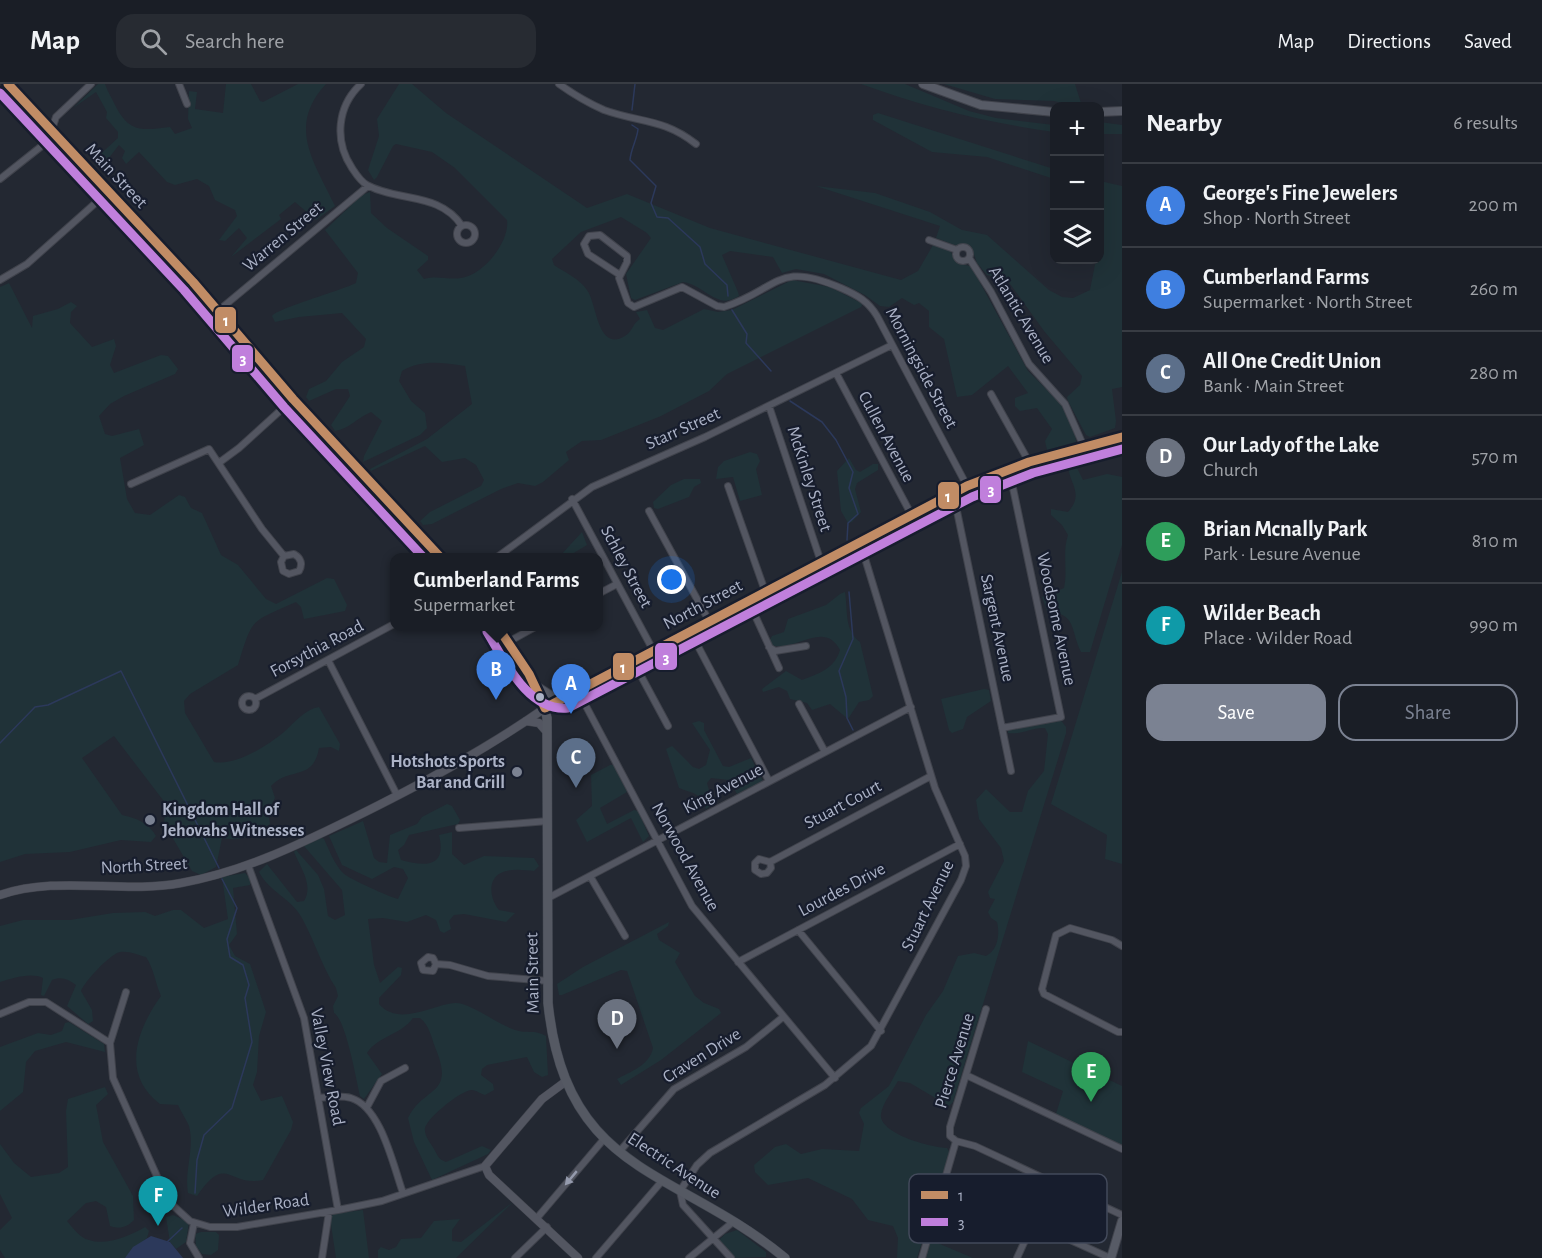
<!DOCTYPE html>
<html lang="en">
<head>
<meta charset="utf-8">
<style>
  :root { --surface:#1a1e26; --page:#272b32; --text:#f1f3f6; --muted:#9fa2a7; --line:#383c43; --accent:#7b8292 }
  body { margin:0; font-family:"Alegreya Sans",sans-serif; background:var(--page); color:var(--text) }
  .controls { position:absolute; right:18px; top:18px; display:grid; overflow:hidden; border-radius:12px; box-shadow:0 6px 24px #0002 }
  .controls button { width:54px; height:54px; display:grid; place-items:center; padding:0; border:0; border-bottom:2px solid var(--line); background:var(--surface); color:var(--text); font:30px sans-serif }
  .you { position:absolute; left:672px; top:496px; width:21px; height:21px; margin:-15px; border:4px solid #fff; border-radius:50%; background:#1a73e8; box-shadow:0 0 0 9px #1a73e833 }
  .badge { display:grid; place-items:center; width:39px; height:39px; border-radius:50%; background:var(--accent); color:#fff; font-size:20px; font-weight:700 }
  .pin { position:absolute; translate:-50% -50px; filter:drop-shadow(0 2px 3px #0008) }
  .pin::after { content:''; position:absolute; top:32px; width:21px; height:18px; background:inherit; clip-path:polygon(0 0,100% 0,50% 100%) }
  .popup { position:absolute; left:390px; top:469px; width:213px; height:78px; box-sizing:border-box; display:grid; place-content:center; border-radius:12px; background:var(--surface); filter:drop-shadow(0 2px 4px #0005); font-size:20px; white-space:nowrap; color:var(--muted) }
  .popup b { font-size:22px; color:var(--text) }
  .popup::after { content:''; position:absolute; left:50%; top:100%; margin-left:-12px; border:12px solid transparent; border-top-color:var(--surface) }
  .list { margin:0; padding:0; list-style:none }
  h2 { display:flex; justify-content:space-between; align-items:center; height:78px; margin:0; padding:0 24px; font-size:26px }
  h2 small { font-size:20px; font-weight:400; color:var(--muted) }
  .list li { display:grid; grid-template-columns:39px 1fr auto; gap:18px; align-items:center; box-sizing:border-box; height:84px; padding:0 24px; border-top:2px solid var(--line) }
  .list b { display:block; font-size:22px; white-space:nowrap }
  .list p { margin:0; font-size:20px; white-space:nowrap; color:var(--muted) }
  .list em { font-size:20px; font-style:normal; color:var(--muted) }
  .actions { display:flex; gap:12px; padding:18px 24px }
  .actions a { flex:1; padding:14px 0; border:2px solid var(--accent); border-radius:18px; text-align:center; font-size:21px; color:var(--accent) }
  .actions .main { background:var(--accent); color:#fff }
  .icon { flex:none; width:33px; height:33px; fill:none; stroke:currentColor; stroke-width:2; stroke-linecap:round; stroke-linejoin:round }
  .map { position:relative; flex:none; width:1122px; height:1174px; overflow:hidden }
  header { display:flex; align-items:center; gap:36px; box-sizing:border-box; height:84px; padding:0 30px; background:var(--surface); border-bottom:2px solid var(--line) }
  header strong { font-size:28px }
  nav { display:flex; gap:33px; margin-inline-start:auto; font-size:21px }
  .search { width:420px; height:54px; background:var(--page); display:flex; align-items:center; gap:15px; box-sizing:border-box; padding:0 21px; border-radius:18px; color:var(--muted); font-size:22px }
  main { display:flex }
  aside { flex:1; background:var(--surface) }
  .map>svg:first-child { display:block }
  .green { fill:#203238 }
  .water { fill:#2c395b }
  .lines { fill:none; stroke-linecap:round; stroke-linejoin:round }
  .stream { stroke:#2c395b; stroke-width:1.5 }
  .minor-casing { stroke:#40434c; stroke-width:8 }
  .tertiary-casing { stroke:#40434c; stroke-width:9 }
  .secondary-casing { stroke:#40434c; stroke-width:10 }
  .primary-casing { stroke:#40454f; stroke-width:10 }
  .minor { stroke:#535661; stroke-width:6 }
  .tertiary { stroke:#535661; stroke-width:8 }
  .secondary { stroke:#575b66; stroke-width:8 }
  .primary { stroke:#555963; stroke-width:9 }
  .bus-1-casing { stroke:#171d2d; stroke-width:14 }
  .bus-2-casing { stroke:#171d2d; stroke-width:14 }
  .bus-1 { stroke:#c18c65; stroke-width:9 }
  .bus-2 { stroke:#c07fdc; stroke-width:9 }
  .oneway { fill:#959bad }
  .bus-dot { fill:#abb2c6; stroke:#171d2d; stroke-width:2 }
  .poi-dot { fill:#7b8292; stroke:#171d2d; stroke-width:2 }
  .labels { text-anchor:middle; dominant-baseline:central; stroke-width:4.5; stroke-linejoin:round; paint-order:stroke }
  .street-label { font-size:18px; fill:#abb2c6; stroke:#171d2d }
  .poi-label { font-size:18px; font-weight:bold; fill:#abb2c6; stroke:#171d2d; text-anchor:end }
  .key { fill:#171d2d; stroke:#434a5b; stroke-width:1.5 }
  .key-label { font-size:16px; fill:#abb2c6 }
  .line-badge { stroke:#171d2d; stroke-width:2 }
  .badge-label { font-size:16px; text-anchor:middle; font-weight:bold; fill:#fff }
</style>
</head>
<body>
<header>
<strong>Map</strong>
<div class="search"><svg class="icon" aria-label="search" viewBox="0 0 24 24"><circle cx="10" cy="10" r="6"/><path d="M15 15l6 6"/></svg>Search here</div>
<nav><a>Map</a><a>Directions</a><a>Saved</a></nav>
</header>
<main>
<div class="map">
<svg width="1122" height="1174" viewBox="0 0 1122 1174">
  <rect width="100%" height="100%" fill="#232832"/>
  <path class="green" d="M98,0H105C107,7 112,14 115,21C130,50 142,46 170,43L175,50L192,44L188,35L189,7L197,8L195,25L223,29L226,0H251L260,17L263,18L298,0H326C286,43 315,79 335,122L316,136L295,118L279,131L281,135L231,173L247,154L239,144L225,157L219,156L237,132L235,126L215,116L209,102L197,95L175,101L167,98L139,68L126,80L122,74L125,67L119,61L101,84L94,80V76L118,54V48L106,34L107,28L96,8L73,24Z
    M399,0H412L446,29L587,124L627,110L710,144L901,196L918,187L933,161L949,165L958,180L971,182L1028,287L1062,321L1075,348L1076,358L1047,366L1045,357L1052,345L1037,324L1020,327L1015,322V314L1028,309L1008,282L972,311L957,313L944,255L929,243V227L919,219L914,221L902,214L889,223L880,222L865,211L824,190L796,185L782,189L773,173L730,167L722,171L738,208L739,212C717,227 705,201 683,198L635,216L631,214L626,190L651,154L647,149L621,133L581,148L552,175L554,181C564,188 580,195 587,206C597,219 597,269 625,252C632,248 633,239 640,235L636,228L647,226L655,244L663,246L704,225L718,228L732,226L792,196L830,203L863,220L861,223L727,290L709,307L661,332L601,356L582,357L566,368L569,376L543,398L535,402L518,399L501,405L432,440L423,441L420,437L430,428L481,402L484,396L476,381L465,374L442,378L425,362L371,387L370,385L427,355L472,320L465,282C442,279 423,275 402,287L399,297L411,317L425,329L427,344L420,351L363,378L364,372L382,337L371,328C357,334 349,345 335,347L331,341L350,312L348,305H336L309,317L306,313L309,305L326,297L342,278L364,263L366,255L342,229L299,233L275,238L272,232C278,224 340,207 356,199L358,189L325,146L362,111L370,108L371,129L387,144L428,172V176L417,186L424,195C437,191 448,196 461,194C484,191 510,157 507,136L455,84L432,68L396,60L393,62L377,93L374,96L368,86L379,52L377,35Z
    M861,0H905L969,27L996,34L1054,41V48C988,39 924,23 861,0Z
    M944,0H1075L1081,19L1074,22L1054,17L995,15Z
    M878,29L1054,85V95L987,73L932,68L873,36V31Z
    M1100,38L1122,41V50H1100Z
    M1100,97L1122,102V303L1112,305L1116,337L1115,344L1090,353L1086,351L1068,317L1067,313L1080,301L1082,292L1044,247L1008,197L987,191L977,179L971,162L955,161L936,154L940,142L816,102L875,109L930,128L962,146L987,151L1049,206L1062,213L1073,214L1090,206L1096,176H1100L1104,138L1100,133Z
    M9,199L32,244L33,232L58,225L71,218L77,222L71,228L70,239L92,263L114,255L116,262L110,281L114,289L161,271L168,272L178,285L175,290L124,312L110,320L99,332L105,350L112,352L139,345L144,361L120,374L127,415L135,429L150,431L179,411L185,413L191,424L202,429L221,471L238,481L266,515L276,520L327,494L334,495L347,521L345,527L304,535L301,523L296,518C250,539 253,532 238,581L190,610L184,617L185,629L214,678C236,682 267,662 284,648C294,639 305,625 319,623L340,660L339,667L331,663L319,664C313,698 290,682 271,702L275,714L268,727L270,740C254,751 241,758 222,754L216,783L201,791L192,787L164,739L166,720L114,652L82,674L122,731C136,734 149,739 156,752L151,758L121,756L70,768L25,770L0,778V203Z
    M750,368L757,370L760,377L756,385L762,411L740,417L733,393L716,395L718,383L724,377Z
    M849,374L856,386L860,388L873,380H878V386L857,399L855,405L861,428L852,438L848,439L841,427L837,387Z
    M1069,376L1075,380L1083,396L1107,390L1122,393V461L1090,568H1081C1070,545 1077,530 1047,527L1042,513L1064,504C1068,486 1062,469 1068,451L1062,441L1051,431V425L1068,428C1087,407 1064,396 1069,376Z
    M684,395H700L701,399L694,403L689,413L658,425L654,424L653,418L671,401Z
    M582,448L587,461L567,473H559Z
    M1122,488V780L1105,775L1107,751L1051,720Z
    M845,508C848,527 844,546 860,558L873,612L869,616L859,618L848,635L830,620L812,626L807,619L790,615L787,607L779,603L763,608L762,605L786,587L802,596C820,589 834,585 840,566C824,535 795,569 771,561L769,557L772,552L784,548L788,535L826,521L840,510Z
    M984,605L989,606L991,617L967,633L963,645L952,649L949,646L941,615Z
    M1060,635L1066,643V649L953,1018L949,1022L910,999L898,997C893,1006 882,1020 881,1030C878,1050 933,1064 947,1064L950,1069L917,1174H897L898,1154L893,1142L868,1136L852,1115L808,1094L768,1101L755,1088L754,1081L775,1063L786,1060L801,1070L822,1065L859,1067L864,1040L859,1029L861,1024L889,1002L926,931L943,907L958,872L974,869L986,872C998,866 1000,850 997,838L991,834L988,828L995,815L990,814L988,808L1004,777L1001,764L979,735L976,716L986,705L1010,728H1022L1028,707L1044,687L1048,650L1045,644C1032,643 1022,651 1008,649V646Z
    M699,637L704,639V646L723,682L729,683L751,674L763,697L737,710L729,696L711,694L707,699L713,720L706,725C700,708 694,710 679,704L666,665L672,662L693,683L699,685L706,681L710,666L692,639Z
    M610,681H614L627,708L600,724L607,740L634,726L638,727L649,752L643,758L631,734L587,758L576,736L592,722L591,691Z
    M447,720L452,722L460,736L458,740L409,751L404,761L398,766L401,776C426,783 447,783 439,751L452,748V770L464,781L484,772L534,774L539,782L534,787C524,786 510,784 501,789C486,796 491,817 499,826L515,829L506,838L464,830L454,831L449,837L451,845L444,849L440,847L436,836L426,831L407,838L383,834L368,835L374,881L380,899L398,883L402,884L401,891L379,914V920C399,943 431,921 455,919C469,918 499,941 515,946C526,950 535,945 546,952L548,991L542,993L534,988L527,973L487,981L482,985L481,991L493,1000L494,1006L485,1011C481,1010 476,1006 472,1006C461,1006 427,1034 425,1044C424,1052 430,1058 434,1065C438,1072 438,1075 446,1078L482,1062L491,1066L488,1070L432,1096L414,1058L408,1034C424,1001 456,1013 435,963C431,952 429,941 420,934H413C401,951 378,952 367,969L382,990L364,1015L360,1012C356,995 346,936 334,929L333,922L338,912L336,904C322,883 315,858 303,836C293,815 269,808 259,788L267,780L297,818L304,817C314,801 300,783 294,768L296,766L318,791L324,805L328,832L335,836L345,831L342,806L304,762L320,753L324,755C329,766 335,781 343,789C347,794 392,814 398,815L408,794L403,785L394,783L372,795L342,781L329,752L363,737L374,774L379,778L387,779L390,751L417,740L422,733Z
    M245,789L251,795L250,801L233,804L237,850L229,861L235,872L250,880L266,928L259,952L257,988L253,1001L261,1017L282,1012L293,1038L291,1046L263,1096C228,1103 227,1068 197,1112L188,1109C184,1087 195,1064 189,1042C186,1035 181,1028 178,1021L160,1020C121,990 136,947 161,912C155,898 154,885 146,873C138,871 125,865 117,869C107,874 85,897 81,907L92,926L93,937L88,940L67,922L76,901C68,895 61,892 52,896L44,912L41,911L43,894C31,888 13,894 0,898V842L23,836H70L113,829L145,828L155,832L173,826H181L204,844L228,835L222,793Z
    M669,838L668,842L657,850L659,856L680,869L675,878L695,912L704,919L719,925L721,929L661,976L621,1001L617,995C630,988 650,981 653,964L627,887L621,886L562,911H559L557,900L583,883Z
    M69,938L104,960L105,968L66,958L35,967L26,978L23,1008L0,1027V963L38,949L51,951L62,947L65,939Z
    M1028,957L1122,1002V1061L1056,1030L1063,1007L1022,988Z
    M105,1003L108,1010L96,1021L103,1058L133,1112L134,1136C126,1144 120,1145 110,1142L106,1123L96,1117L86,1119L67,1137C73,1144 80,1154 89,1156C106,1162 130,1152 145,1143L149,1147L147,1154L125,1174H5L0,1166V1146L12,1134L0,1110V1060L14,1079L31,1093L59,1089L68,1083L66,1027L68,1015Z
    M513,1118L456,1174H378V1166L381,1163L389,1166L396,1163L401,1155L421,1154L434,1137L460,1135L452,1146V1157L461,1158Z
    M363,1126L369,1174H336L330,1134L333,1130Z
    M173,1131L189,1138L186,1158L176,1165L170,1158L166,1133Z
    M737,1146L766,1168V1173L734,1174L719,1156L725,1150Z
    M201,1148H216L219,1151L218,1166L211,1171L202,1170L196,1162L195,1150Z
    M928,1155L973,1174H922Z"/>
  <path class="water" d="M151,1152L170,1158L183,1174H125L133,1163Z"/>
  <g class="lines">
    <path class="stream" d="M632,26L635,0
      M632,41L638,45C637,56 631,64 630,76L656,102L651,119L657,133L668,134L700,163L705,180L727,201L728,212
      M732,226L747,250L746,259L771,287
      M790,317L822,338L836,356L853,388L849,404L858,430L848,439L847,456
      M849,508L853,555L839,587L846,613L847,634L853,646
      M0,659L35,623L48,621L121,587L219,784
      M195,1109L197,1076L204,1051L232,1024L252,958L245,914L249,901L243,881L230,873L227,855L237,824L222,795
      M167,1158L182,1144"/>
    <defs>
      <path id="minor" d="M179,0L187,20
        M361,0C337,22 334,57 352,84C356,90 360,97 367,101C398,118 440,108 462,142
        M559,0C573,10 588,19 604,26C640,39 663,34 696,60
        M0,8L11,3
        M0,95L48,57L56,33L91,0
        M457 150a9 9 0 1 1 18 0a9 9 0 1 1-18 0Z
        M929,156L957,166
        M956 170a7 7 0 1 1 14 0a7 7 0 1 1-14 0Z
        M969,174L991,208L1029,280L1065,320L1084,363
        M620,191L588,170L584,160L589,152L600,151L627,172V178L619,194L628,219L634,223L682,203L717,222L724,223C779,205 777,176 841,204C857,211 868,217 877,232L967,402
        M0,196L27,180L109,107
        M218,227L368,102
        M836,289L911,430
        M991,310L1029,378
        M769,322L821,478
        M220,378L239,364L293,315
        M131,400L209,365L262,445L284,472L281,478L283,487L289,490L299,487C303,480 301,474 294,470L284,472
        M728,402L765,507
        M953,408L1011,687
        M572,415L653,566
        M649,427L709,537
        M496,474L592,403L705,353L892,261
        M598,510L617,500
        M748,516L779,584
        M690,547L769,697
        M508,558L537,542
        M769,563L775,567L806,562
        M328,576L397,711
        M633,577L668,642
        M578,607L692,822L835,994
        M242 619a7 7 0 1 1 14 0a7 7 0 1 1-14 0Z
        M255,615L394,540
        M799,620L825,668
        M1002,644L1061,633L1009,385
        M459,744L548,737
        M770,778L771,784L767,789L761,790L755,786V779L759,775L770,778L931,692
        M248,781L304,934L338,1126
        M590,792L625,852
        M548,814L911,623
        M798,846L881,947
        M1122,862L1112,856L1070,844L1056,851L1042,905L1044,910L1118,948H1122
        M738,878L960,760
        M436,880L433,874L428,873L421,879L423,886L433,887L436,880L450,881L488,892L549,897
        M126,908L110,959L113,994L168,1117L190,1137L210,1143H237L338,1126L382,1117L485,1082
        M0,930L29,918H46L110,959
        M966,991L1122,1065
        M318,1014C329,1013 340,1011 351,1014C381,1023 393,1081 403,1109
        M367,1023L381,997L405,984
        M956,1057L975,1062L1122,1131
        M619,1068L674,1005L746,963L783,933
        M945,1099L1110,1174
        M537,1134L604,1055
        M194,1139L190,1159L199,1174
        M322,1174L329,1128
        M515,1174L547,1143
        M596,1174L662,1097
        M689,1174L733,1138
        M731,1174L683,1121L680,1107L697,1081L710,1069L825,1001L871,962L961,796L966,782L965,772L935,704L860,458
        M922,1174L956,1057L950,1052V1043L986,925
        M1017,1174L1033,1139"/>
      <path id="tertiary" d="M526,637L539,639L547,648
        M0,811C58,791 122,810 181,799C242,788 296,762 351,735C418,702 484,667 545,624
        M565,998L542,1015L485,1082L489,1091L578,1174"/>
      <path id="secondary" d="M923,0L981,21L1054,28
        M1100,28L1122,27
        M536,602L552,612L564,613
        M545,624L967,402L1029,378L1122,353
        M1111,1174L1122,1137"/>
      <path id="primary" d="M8,0L193,198L293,315L441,474
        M497,542C516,571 541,599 547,634L548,919C566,1092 675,1083 785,1174"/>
    </defs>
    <use href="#minor" class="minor-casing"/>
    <use href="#tertiary" class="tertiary-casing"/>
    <use href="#secondary" class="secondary-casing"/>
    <use href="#primary" class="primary-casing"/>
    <use href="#minor" class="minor"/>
    <use href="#tertiary" class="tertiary"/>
    <use href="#secondary" class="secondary"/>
    <use href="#primary" class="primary"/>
    <defs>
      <path id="bus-1" d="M8,0L193,198L293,315L441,474
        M497,542L529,590L545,624L967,402L1029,378L1122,353"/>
      <path id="bus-2" d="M0,9L184,206L284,323L424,474
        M487,548C505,577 528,628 568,624L972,413L1033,389L1122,365"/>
    </defs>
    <use href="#bus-1" class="bus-1-casing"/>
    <use href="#bus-2" class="bus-2-casing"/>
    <use href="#bus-1" class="bus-1"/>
    <use href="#bus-2" class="bus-2"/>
  </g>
  <defs><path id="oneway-solid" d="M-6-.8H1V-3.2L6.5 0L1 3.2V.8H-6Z" transform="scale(1.5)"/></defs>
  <use class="oneway" href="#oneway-solid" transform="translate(571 1094) rotate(130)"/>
  <circle class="bus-dot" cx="540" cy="613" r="5"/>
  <g class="poi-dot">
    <circle cx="517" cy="688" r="6"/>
    <circle cx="150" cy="736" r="6"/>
  </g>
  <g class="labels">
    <g class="street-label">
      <text transform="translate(116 92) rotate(47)">Main Street</text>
      <text transform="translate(283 153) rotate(-40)">Warren Street</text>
      <text transform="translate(1021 231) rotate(59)">Atlantic Avenue</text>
      <text transform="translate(921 284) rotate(62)">Morningside Street</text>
      <text transform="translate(683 345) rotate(-24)">Starr Street</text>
      <text transform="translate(886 353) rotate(62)">Cullen Avenue</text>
      <text transform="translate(809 395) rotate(72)">McKinley Street</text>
      <text transform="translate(626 483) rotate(62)">Schley Street</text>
      <text transform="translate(703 521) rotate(-28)">North Street</text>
      <text transform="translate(1056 535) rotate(78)">Woodsome Avenue</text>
      <text transform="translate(997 544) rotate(78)">Sargent Avenue</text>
      <text transform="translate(317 565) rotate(-28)">Forsythia Road</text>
      <text transform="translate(723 705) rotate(-28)">King Avenue</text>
      <text transform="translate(843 721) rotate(-28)">Stuart Court</text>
      <text transform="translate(685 773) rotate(61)">Norwood Avenue</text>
      <text transform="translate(144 782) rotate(-3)">North Street</text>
      <text transform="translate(842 806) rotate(-28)">Lourdes Drive</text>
      <text transform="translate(928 822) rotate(-64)">Stuart Avenue</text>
      <text transform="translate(533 889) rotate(-91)">Main Street</text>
      <text transform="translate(702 972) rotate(-32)">Craven Drive</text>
      <text transform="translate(955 977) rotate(-73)">Pierce Avenue</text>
      <text transform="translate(327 983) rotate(79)">Valley View Road</text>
      <text transform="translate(674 1082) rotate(33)">Electric Avenue</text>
      <text transform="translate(266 1122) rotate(-8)">Wilder Road</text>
    </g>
    <g class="poi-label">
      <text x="505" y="678">Hotshots Sports<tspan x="505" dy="21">Bar and Grill</tspan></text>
      <text x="162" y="726" text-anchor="start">Kingdom Hall of<tspan x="162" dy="21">Jehovahs Witnesses</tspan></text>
    </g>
  </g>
  <rect x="909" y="1090" width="198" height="69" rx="9" class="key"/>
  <rect x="921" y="1107" width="27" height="8" fill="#c18c65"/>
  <rect x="921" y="1134" width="27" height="8" fill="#c07fdc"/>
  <g class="key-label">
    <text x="958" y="1117">1</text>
    <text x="958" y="1144">3</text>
  </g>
  <g class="line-badge">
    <rect x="214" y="222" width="23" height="28" rx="6" fill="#c18c65"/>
    <rect x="231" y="260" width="23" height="29" rx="6" fill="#c07fdc"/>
    <rect x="979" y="391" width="23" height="29" rx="6" fill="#c07fdc"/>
    <rect x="937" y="397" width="23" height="29" rx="6" fill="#c18c65"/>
    <rect x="654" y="558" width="24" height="29" rx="6" fill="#c07fdc"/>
    <rect x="612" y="568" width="23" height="29" rx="6" fill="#c18c65"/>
  </g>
  <g class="badge-label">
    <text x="226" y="242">1</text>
    <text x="243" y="280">3</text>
    <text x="991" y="411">3</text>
    <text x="948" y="418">1</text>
    <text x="666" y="579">3</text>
    <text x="623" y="589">1</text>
  </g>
</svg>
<div class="controls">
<button>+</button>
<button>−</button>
<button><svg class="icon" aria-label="layers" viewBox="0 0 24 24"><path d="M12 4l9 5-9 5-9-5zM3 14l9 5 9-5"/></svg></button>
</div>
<div class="you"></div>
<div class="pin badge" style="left:571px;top:630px;background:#3f7fe0">A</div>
<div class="pin badge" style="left:496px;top:616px;background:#3f7fe0">B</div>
<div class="popup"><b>Cumberland Farms</b>Supermarket</div>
<div class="pin badge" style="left:576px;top:704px;background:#5c6f8a">C</div>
<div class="pin badge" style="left:617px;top:965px;background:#6b7280">D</div>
<div class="pin badge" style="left:1091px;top:1018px;background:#2e9e5b">E</div>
<div class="pin badge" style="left:158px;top:1142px;background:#0f9aa8">F</div>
</div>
<aside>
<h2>Nearby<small>6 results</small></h2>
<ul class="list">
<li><span class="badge" style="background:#3f7fe0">A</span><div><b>George's Fine Jewelers</b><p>Shop · North Street</p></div><em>200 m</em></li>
<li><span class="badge" style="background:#3f7fe0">B</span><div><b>Cumberland Farms</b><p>Supermarket · North Street</p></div><em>260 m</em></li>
<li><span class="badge" style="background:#5c6f8a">C</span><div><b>All One Credit Union</b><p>Bank · Main Street</p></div><em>280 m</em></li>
<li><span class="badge" style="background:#6b7280">D</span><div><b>Our Lady of the Lake</b><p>Church</p></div><em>570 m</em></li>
<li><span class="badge" style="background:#2e9e5b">E</span><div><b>Brian Mcnally Park</b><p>Park · Lesure Avenue</p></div><em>810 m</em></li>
<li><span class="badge" style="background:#0f9aa8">F</span><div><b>Wilder Beach</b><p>Place · Wilder Road</p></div><em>990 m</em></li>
</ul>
<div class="actions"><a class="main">Save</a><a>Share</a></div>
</aside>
</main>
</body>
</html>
